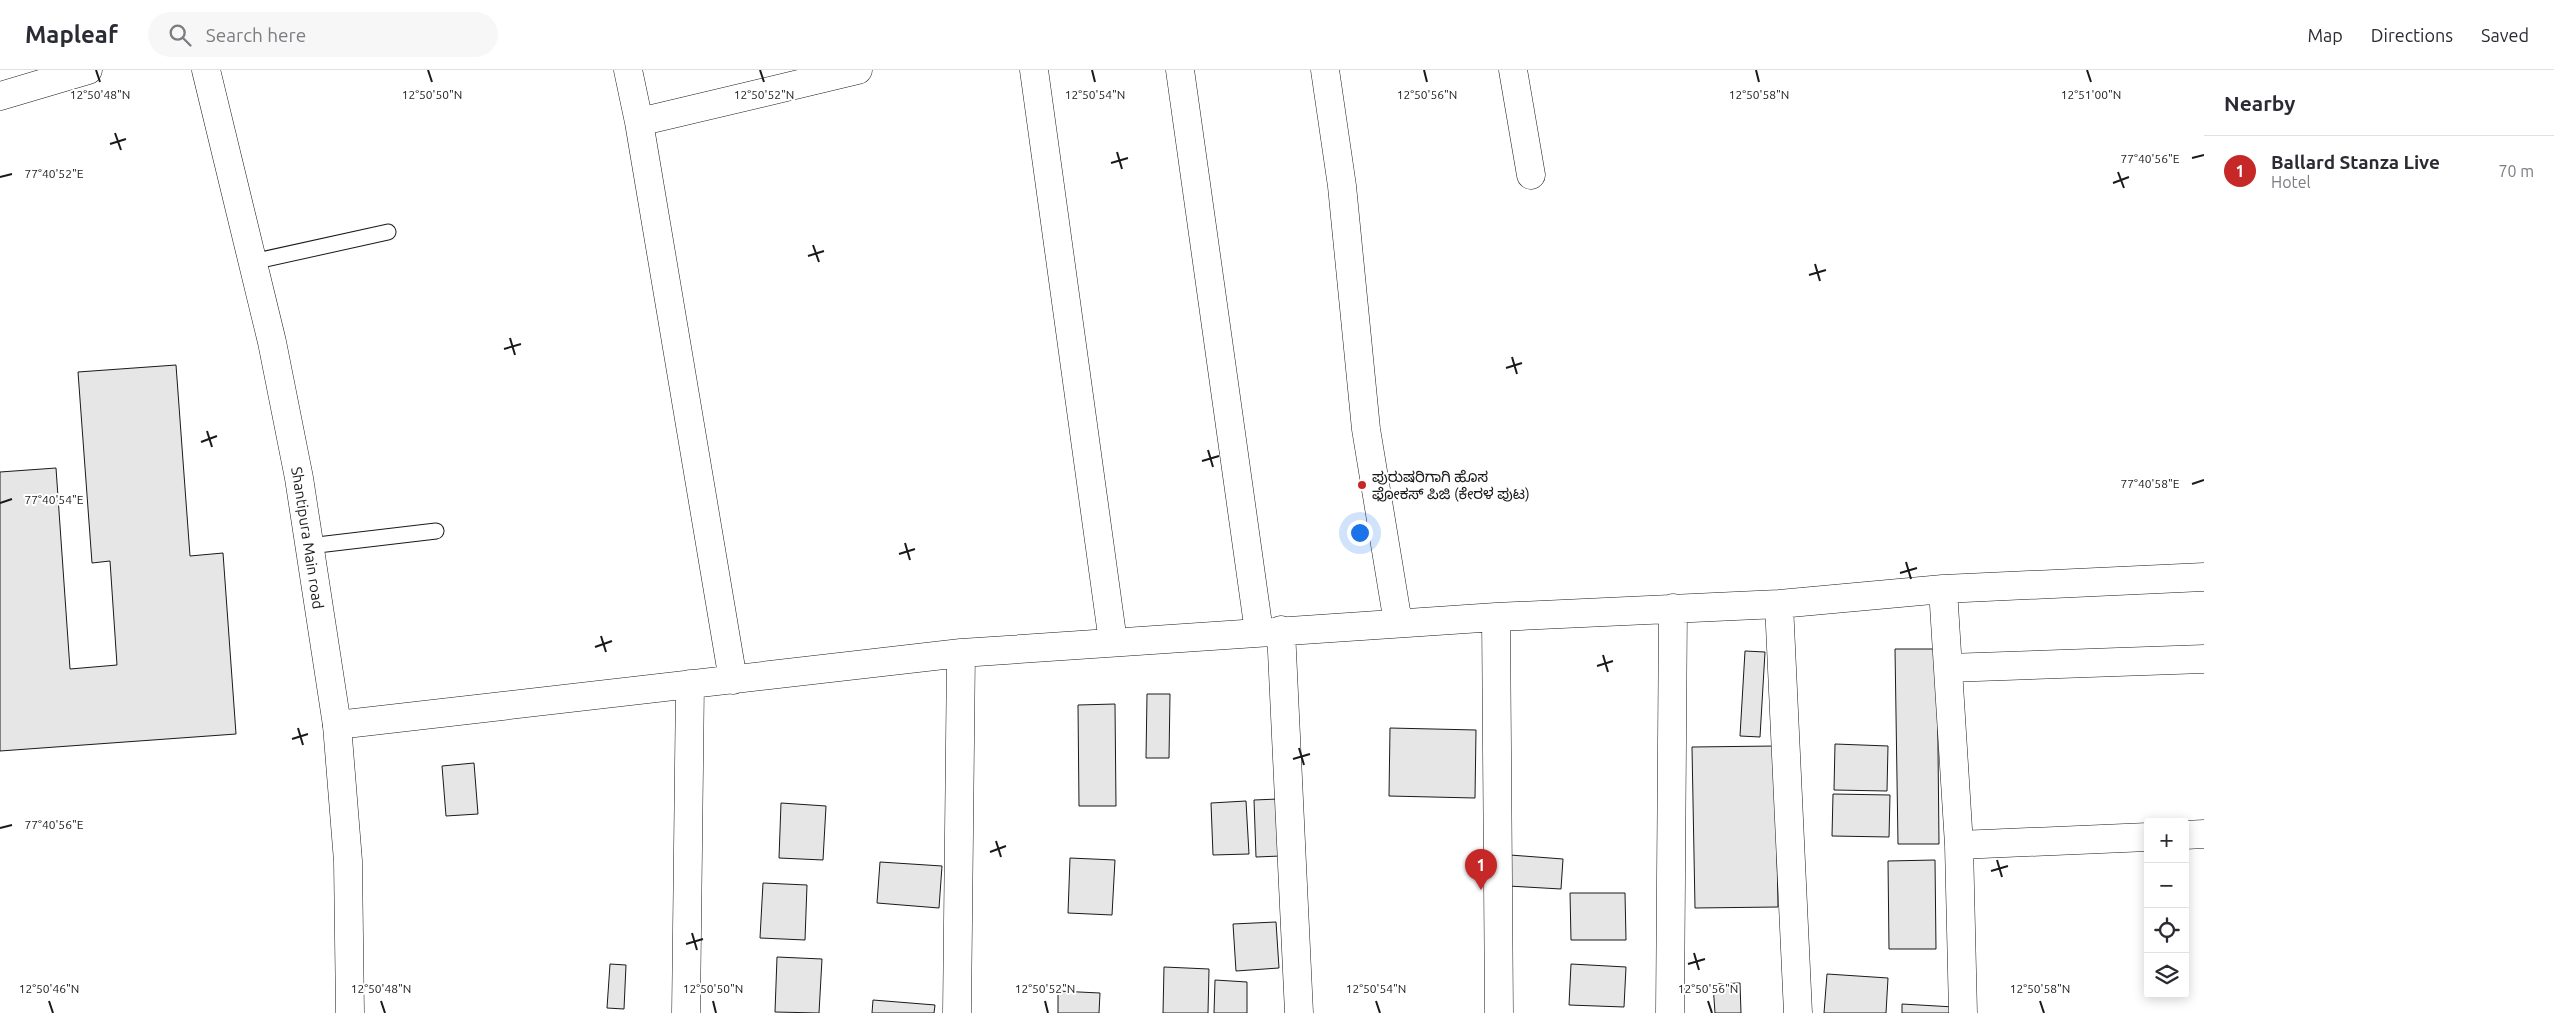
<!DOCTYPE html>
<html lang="en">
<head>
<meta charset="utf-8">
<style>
  :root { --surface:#fff; --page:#f7f7f7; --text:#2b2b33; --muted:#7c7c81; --line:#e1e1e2; --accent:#c62828 }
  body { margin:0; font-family:Ubuntu,"Noto Sans Kannada",sans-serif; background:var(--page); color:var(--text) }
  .controls { position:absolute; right:15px; bottom:15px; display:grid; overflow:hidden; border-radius:5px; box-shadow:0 2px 12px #0003 }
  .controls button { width:45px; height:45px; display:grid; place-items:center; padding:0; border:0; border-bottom:1px solid var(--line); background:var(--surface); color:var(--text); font:25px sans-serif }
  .you { position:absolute; left:1359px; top:462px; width:18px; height:18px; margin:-12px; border:4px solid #fff; border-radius:50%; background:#1a73e8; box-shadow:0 0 0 8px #1a73e833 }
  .badge { display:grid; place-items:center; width:32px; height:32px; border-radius:50%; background:var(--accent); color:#fff; font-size:16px; font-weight:700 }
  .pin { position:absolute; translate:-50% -41px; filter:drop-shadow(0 1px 2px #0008) }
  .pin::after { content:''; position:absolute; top:26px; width:18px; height:15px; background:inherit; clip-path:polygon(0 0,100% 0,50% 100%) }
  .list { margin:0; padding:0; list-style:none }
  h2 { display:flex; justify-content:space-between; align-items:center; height:65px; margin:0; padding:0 20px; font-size:21px }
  h2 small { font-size:16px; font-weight:400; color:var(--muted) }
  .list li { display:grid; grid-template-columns:32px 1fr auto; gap:15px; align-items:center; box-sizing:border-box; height:70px; padding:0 20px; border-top:1px solid var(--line) }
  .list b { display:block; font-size:19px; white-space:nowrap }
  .list p { margin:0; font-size:16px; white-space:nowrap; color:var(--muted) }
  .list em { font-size:16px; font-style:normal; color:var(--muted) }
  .icon { flex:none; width:28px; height:28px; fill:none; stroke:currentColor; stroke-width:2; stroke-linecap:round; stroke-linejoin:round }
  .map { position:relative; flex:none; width:2204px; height:943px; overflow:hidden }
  header { display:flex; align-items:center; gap:30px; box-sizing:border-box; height:70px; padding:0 25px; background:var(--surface); border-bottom:1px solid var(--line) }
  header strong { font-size:24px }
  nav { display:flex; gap:28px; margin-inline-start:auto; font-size:18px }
  .search { width:350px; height:45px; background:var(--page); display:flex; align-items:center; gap:12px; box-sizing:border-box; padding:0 18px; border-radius:28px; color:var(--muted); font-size:19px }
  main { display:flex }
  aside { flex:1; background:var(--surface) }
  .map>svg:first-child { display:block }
  .building { fill:#e6e6e6; stroke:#1a1a1a }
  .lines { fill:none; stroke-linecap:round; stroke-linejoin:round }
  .service-casing { stroke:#1a1a1a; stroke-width:17 }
  .minor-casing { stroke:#1a1a1a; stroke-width:29 }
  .tertiary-casing { stroke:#1a1a1a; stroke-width:29 }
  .service { stroke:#fff; stroke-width:15 }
  .minor { stroke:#fff; stroke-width:28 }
  .tertiary { stroke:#fff; stroke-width:28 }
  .ticks { fill:none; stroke:#1a1a1a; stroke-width:2 }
  .poi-dot { fill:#c62828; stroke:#fff; stroke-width:2 }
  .labels { text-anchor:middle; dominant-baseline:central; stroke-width:4; stroke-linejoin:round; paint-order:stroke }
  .poi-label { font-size:15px; fill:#1a1a1a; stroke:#fff; text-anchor:start }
  .street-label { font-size:15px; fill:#1a1a1a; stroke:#fff }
  .ticks-label { font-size:12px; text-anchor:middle; fill:#1a1a1a; stroke:#fff; stroke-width:4; stroke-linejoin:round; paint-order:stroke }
</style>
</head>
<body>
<header>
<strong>Mapleaf</strong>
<div class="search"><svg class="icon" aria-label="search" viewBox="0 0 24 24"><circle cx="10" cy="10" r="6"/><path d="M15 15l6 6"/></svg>Search here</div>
<nav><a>Map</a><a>Directions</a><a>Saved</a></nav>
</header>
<main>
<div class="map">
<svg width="2204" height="943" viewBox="0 0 2204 943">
  <rect width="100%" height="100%" fill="#fff"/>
  <path class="building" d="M176,295L190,486L223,483L236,664L0,681V402L56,398L70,599L117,595L110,491L92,493L78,302Z
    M1895,579H1937L1939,774H1898Z
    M1745,581L1765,582L1760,667L1740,666Z
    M1147,624H1170L1169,688H1146Z
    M1115,634L1116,736H1079L1078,635Z
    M1390,658L1476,660L1475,728L1389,726Z
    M1835,674L1888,676L1887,721L1834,720Z
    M1775,676L1778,837L1695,838L1692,677Z
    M474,693L478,744L446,746L442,696Z
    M1833,724L1890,725L1889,767L1832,766Z
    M1278,729L1281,786L1256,787L1254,730Z
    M1246,731L1249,784L1213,785L1211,733Z
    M781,733L826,736L823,790L779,788Z
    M1510,785L1563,789L1561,819L1508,816Z
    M1070,788L1115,790L1112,845L1068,843Z
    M1935,790L1936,879H1889L1888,791Z
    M880,792L942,796L939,838L877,833Z
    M763,813L807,815L805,870L760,868Z
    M1570,823H1625L1626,870H1571Z
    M1276,852L1279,898L1236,901L1233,854Z
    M777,887L822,889L819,943L775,942Z
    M610,894L626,895L624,939L607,938Z
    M1571,894L1626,897L1624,937L1569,935Z
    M1164,897L1209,899L1208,943H1163Z
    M1827,904L1888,908L1886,943H1824Z
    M1215,910L1247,912V943H1214Z
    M1740,913L1741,943H1715L1713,914Z
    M1058,921L1100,923L1099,943H1058Z
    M873,930L935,935L934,943H872Z
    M1902,934L1954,937V943H1902Z"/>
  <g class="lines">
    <defs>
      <path id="service" d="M252,192L388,162
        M309,476L436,461"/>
      <path id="minor" d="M628,0L639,52L733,610
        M1034,0L1113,572
        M1180,0L1259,562
        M1325,0L1342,116L1366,359L1398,553
        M1513,0L1531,105
        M639,52L858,0
        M1943,519L2204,507
        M1779,534L1798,943
        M1496,547L1499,943
        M1281,560L1299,943
        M1948,598L2204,589
        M337,655L961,583L1496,547L1779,534L1943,519L1959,775L2148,767
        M2185,765L2204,764
        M1959,775L1963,943
        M686,943L690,614
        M957,943L961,583
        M1670,943L1673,538"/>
      <g id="tertiary">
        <path id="s1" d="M206,0L272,272L299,408L337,655L348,791L350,943"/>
        <path d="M0,26L88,0"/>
      </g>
    </defs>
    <use href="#service" class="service-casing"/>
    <use href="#minor" class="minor-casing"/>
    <use href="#tertiary" class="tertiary-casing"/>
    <use href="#service" class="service"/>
    <use href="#minor" class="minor"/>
    <use href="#tertiary" class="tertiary"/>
  </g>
  <path class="ticks" d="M96,0L100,12M428,0L432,12M760,0L764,12M1092,0L1095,12M1424,0L1427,12M1756,0L1759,12M2087,0L2091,12M115,63L121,80M110,74L126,69M1117,82L1122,99M2192,88L2204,85M1111,93L1128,88M2118,102L2124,118M0,107L12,104M2113,113L2129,107M813,175L819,192M808,186L824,181M1815,194L1820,211M1809,205L1826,200M510,268L515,285M504,279L521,274M1512,287L1517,304M1506,298L1522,293M207,361L212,377M201,372L217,366M1208,380L1213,397M1202,391L1219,386M2192,414L2204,410M0,433L12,429M905,473L910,490M899,484L915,479M1906,492L1911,509M1900,503L1917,498M601,566L606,582M595,577L612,571M1603,585L1608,602M1597,596L1613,591M298,658L303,675M292,669L308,664M1299,678L1304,695M1293,689L1310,684M0,758L12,755M996,771L1001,787M990,782L1006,776M1997,790L2002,807M1991,801L2008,796M692,863L697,880M686,874L703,869M1694,883L1699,900M1688,894L1705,889M49,931L53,943M381,931L385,943M713,931L716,943M1045,931L1048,943M1376,931L1380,943M1708,931L1712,943M2040,931L2044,943"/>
  <circle class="poi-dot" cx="1362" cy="415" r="5"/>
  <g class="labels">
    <g class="poi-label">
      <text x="1372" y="406">ಪುರುಷರಿಗಾಗಿ ಹೊಸ<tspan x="1372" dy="17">ಫೋಕಸ್ ಪಿಜಿ (ಕೇರಳ ಪುಟ)</tspan></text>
    </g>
    <g class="street-label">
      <text stroke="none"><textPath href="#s1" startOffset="479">Shantipura Main road</textPath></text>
    </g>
  </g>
  <g class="ticks-label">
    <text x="100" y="29">12°50'48"N</text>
    <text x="432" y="29">12°50'50"N</text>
    <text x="764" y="29">12°50'52"N</text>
    <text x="1095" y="29">12°50'54"N</text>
    <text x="1427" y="29">12°50'56"N</text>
    <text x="1759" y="29">12°50'58"N</text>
    <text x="2091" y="29">12°51'00"N</text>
    <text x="2150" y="93">77°40'56"E</text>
    <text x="54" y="108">77°40'52"E</text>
    <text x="2150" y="418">77°40'58"E</text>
    <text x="54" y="434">77°40'54"E</text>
    <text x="54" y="759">77°40'56"E</text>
    <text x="49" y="923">12°50'46"N</text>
    <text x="381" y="923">12°50'48"N</text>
    <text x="713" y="923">12°50'50"N</text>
    <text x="1045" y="923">12°50'52"N</text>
    <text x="1376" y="923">12°50'54"N</text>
    <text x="1708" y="923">12°50'56"N</text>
    <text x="2040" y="923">12°50'58"N</text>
  </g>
</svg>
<div class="controls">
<button>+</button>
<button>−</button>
<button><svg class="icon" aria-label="locate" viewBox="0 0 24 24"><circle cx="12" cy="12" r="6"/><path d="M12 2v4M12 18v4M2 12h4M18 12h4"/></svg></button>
<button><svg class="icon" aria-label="layers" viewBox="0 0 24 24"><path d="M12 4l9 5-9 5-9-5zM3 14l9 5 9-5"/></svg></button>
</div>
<div class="you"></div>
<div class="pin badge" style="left:1481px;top:820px">1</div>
</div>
<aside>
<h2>Nearby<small></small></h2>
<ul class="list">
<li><span class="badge">1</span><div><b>Ballard Stanza Live</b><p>Hotel</p></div><em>70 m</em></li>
</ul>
</aside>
</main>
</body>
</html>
